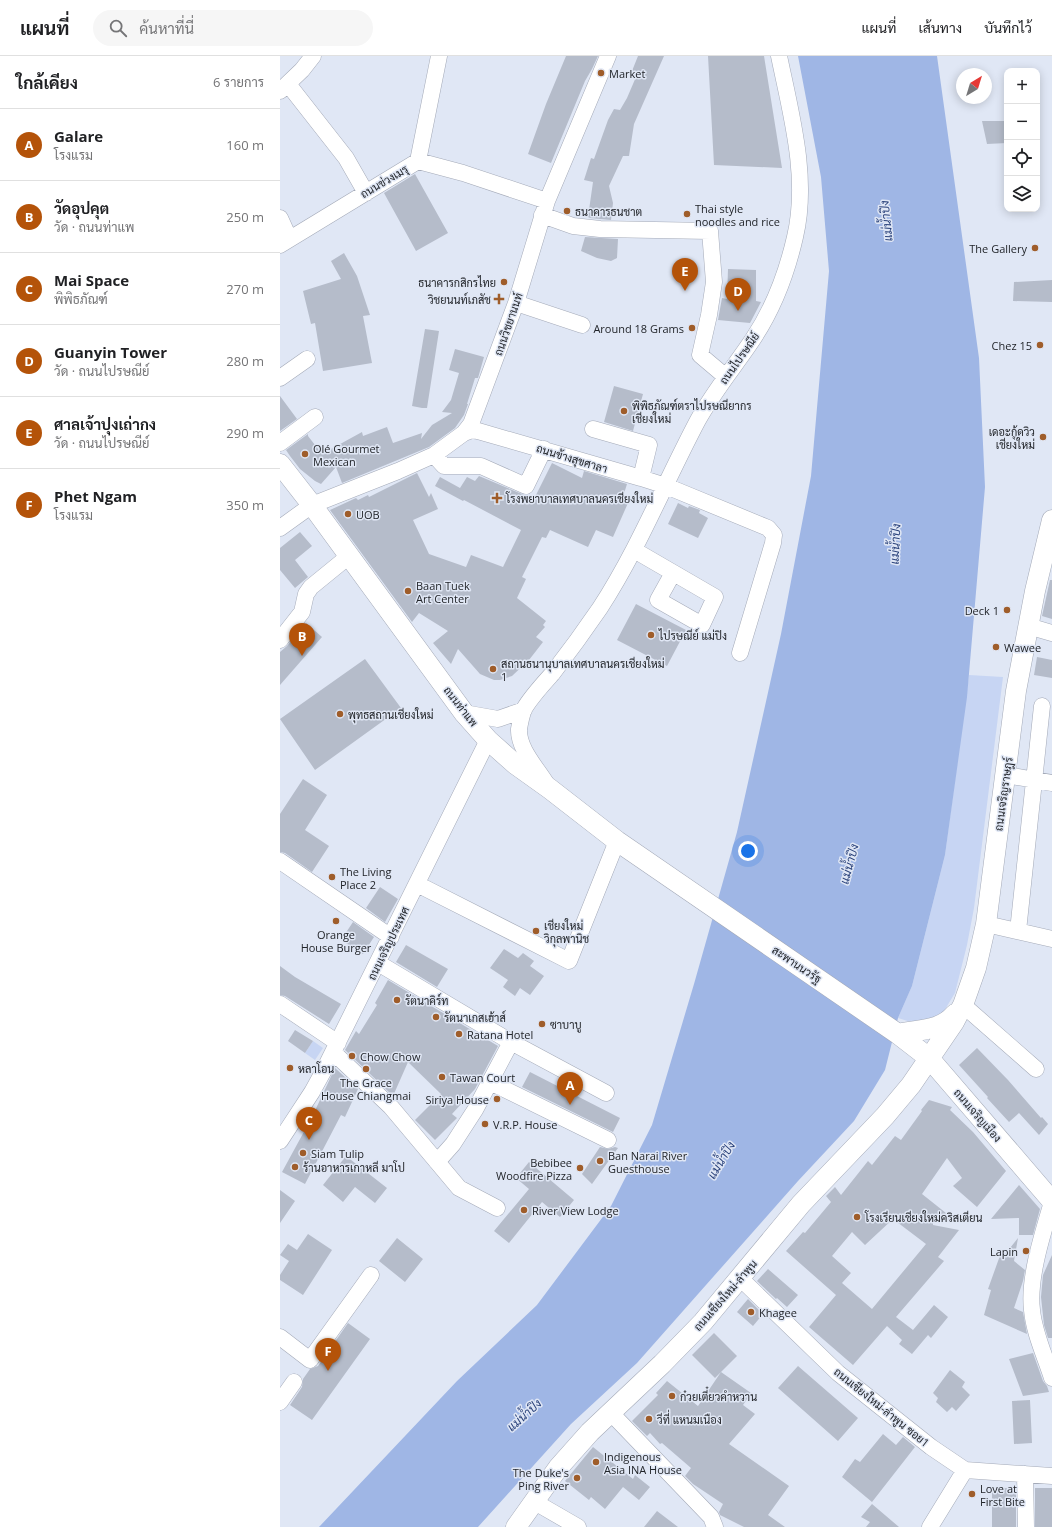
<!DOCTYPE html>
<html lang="th">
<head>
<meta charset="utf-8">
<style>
  :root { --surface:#fff; --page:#f6f6f6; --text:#202124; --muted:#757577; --line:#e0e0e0; --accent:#b45309 }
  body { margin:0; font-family:"Open Sans",Sarabun,sans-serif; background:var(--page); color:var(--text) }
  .controls { position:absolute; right:12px; top:12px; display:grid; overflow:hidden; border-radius:8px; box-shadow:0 2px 10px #0003 }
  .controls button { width:36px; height:36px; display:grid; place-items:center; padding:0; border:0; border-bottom:1px solid var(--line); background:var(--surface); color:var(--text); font:20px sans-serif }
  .compass { position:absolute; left:676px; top:12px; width:36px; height:36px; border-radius:50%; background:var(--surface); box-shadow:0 2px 10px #0003; rotate:38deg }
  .you { position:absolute; left:468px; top:795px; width:14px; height:14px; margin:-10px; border:3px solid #fff; border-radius:50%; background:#1a73e8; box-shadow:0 0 0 6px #1a73e833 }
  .badge { display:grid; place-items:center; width:26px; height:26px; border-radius:50%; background:var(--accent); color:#fff; font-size:13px; font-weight:700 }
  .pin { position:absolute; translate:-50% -33px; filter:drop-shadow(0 1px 2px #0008) }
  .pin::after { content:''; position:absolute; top:21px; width:14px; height:12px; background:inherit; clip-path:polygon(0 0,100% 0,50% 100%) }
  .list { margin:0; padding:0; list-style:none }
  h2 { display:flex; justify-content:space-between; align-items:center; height:52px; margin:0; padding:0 16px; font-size:17px }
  h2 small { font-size:13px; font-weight:400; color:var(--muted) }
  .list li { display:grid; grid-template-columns:26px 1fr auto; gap:12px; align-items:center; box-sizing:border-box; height:72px; padding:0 16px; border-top:1px solid var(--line) }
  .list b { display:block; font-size:15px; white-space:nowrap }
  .list p { margin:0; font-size:13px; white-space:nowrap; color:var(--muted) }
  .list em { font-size:13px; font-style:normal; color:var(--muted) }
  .icon { flex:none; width:22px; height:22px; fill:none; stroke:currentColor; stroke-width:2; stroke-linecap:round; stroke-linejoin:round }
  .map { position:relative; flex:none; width:772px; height:1471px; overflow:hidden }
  header { display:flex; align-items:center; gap:24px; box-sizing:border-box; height:56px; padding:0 20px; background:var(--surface); border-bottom:1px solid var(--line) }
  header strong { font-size:19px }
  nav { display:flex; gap:22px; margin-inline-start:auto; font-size:14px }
  .search { width:280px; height:36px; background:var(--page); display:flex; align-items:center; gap:10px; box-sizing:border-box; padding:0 14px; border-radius:22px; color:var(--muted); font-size:15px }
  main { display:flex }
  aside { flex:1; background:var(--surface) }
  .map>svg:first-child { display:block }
  .green { fill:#c7d5f3 }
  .water { fill:#9fb6e5 }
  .building { fill:#b5bcca; fill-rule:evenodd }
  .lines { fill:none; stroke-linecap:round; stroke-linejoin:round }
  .minor-casing { stroke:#a4aab8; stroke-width:17 }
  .major-casing { stroke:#a4aab8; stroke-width:21 }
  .minor { stroke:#fff; stroke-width:16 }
  .major { stroke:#fff; stroke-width:20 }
  .poi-dot { fill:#9f5d2a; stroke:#e0e7f5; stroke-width:1.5 }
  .labels { text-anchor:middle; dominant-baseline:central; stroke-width:3; stroke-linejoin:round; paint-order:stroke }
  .poi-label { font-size:11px; fill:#22252a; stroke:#e0e7f5; text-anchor:start }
  .street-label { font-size:11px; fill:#22252a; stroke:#e0e7f5 }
  .water-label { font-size:12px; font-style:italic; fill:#2a427b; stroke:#e0e7f5 }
</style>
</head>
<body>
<header>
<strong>แผนที่</strong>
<div class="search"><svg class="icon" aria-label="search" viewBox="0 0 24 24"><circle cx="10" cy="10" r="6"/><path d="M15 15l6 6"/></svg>ค้นหาที่นี่</div>
<nav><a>แผนที่</a><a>เส้นทาง</a><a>บันทึกไว้</a></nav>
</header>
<main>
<aside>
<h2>ใกล้เคียง<small>6 รายการ</small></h2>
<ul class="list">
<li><span class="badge">A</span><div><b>Galare</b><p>โรงแรม</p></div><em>160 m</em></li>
<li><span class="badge">B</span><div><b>วัดอุปคุต</b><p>วัด · ถนนท่าแพ</p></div><em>250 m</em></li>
<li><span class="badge">C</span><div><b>Mai Space</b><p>พิพิธภัณฑ์</p></div><em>270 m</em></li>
<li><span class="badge">D</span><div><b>Guanyin Tower</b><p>วัด · ถนนไปรษณีย์</p></div><em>280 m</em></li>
<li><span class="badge">E</span><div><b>ศาลเจ้าปุงเถ่ากง</b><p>วัด · ถนนไปรษณีย์</p></div><em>290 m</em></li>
<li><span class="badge">F</span><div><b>Phet Ngam</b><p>โรงแรม</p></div><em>350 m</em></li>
</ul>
</aside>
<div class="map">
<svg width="772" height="1471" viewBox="0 0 772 1471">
  <rect width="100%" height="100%" fill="#e0e7f5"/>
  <path class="green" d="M689,619L723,621L694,852L687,889L675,937L653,973L618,962L632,930L665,799Z
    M33,985L43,992L35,1004L25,997Z"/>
  <path class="water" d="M518,0H657L699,302L705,431L687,641L665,799L632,930L618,962L605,1014L574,1065L518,1125L357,1307L291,1368L198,1471H39L177,1325L257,1249L331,1150L372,1069L414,928L457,776L501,578L531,420L549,215L541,121Z"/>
  <path class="building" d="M286,0H318L312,13L305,25L271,107L248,98L266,48Z
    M358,0H384L354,68L349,100H343L329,130L333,147L331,164L310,162L308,161L313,126L304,124L311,102L314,103L328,64L334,53L340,54L347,42L356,21L350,20Z
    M428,0H484L502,112L434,109Z
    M702,65H727V87L707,88Z
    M135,118L168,177L136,195L104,137Z
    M305,181L338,183L337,202L331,205L317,202L301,195Z
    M64,197L77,220L90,259L83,260L92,307L43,315L35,267L31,268L23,235L61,223L51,205Z
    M448,213L476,214V245L481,246L470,267L438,264L442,242L447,243Z
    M772,224V246L733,245L734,226Z
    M145,273L159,275L147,352H142L132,350Z
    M175,293L204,301L198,322H195L187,348H188L184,359L175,372L149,391L62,427L56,411L41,428L35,425L20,413L10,400L6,394L28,378V380L42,398L82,376L83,380L107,371L113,387L142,377L141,383L152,369L172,357L162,356L171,344L179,317L169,314Z
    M334,330L363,338L353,375L324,366Z
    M0,340L17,363L0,375Z
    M272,407L302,422L304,415L347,428L342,444L348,447L333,481L316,474L308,491L270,474L266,482L262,481L242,521L246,523L237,542L266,565L263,569L265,571L256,581L263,586L249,604L232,620L220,624H214L200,618L178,593L171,608L153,587L168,575L139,557L132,566L50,454L76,442L78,444L88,439L89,441L137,417L149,441L151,437L158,453L133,464L149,498L186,511L191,499L223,511L241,474L184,444L183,445L155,430L160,421L180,432L187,421L195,425L199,420L254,443Z
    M398,447L408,452L409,450L420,454L419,457L428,462L418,482L388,468Z
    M20,476L32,490L15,504L28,521L15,532L0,514V492Z
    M770,524H772V563L762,560Z
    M356,548L406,574L387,610L337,584Z
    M26,567L42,581L0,629V596L7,590Z
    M757,601L772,604V622L754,619Z
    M85,603L121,652L35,714L0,663Z
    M23,723L47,739L25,774L49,790L32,816L5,797L0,796V758Z
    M100,831L118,843L105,866L86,852Z
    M73,866L94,881L83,898L61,884Z
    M126,889L168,913L157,931L116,906Z
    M224,893L238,902L243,897L254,905L250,910L264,920L250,939L240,932L235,940L223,931L228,924L210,912Z
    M0,910L15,921L61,948L49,968L5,940L0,939Z
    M108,924L218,990L195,1033L172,1058L177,1062L155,1084L135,1064L161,1038L128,1006L113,1040L65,994L76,975L79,978L97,949L95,947Z
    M15,974L33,985L25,997L8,985Z
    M697,992L728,1024L761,1062L762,1061L768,1068L759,1079L739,1057L729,1066L707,1042L708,1041L679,1009Z
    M55,1012L78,1033L65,1061L61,1059L25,1128L2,1116L32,1061Z
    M250,1016L340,1062L333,1076L242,1031Z
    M649,1044L672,1051L670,1054L693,1076L726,1115L697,1151L673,1130L682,1122L667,1102L642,1138L676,1165L653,1166V1169L679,1174L658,1201L664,1205L616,1261L633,1274L654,1249L668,1261L651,1282L648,1279L632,1298L619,1288L622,1284L607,1270L573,1309L529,1271L556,1239L506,1195L523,1176L525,1177L551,1146L546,1140L555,1131L561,1139L588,1105L592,1109L615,1080L621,1084L642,1055L641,1054ZM613,1163L646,1188L592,1253L562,1227L571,1217L552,1200L572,1176L585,1189Z
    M320,1091L328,1093L335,1091L338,1092L312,1128L302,1118Z
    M66,1100L107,1132L95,1147L75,1131L63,1146L43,1129Z
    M249,1106L294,1144L280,1161L262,1146L229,1187L214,1175L249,1133L236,1122Z
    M739,1129L760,1153L753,1179H739V1162L711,1163Z
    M0,1134L15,1145L0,1167Z
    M28,1178L52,1194L23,1239L0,1224V1219L9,1205L0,1199L8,1188L17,1194Z
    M117,1182L143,1203L125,1226L99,1205Z
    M738,1182L734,1205L745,1214L743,1225L734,1252L743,1256L747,1278L704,1259L711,1234L708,1233L722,1194L726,1197Z
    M772,1199V1282H768L764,1269L761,1241L763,1219Z
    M488,1213L518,1239L507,1251L497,1242L496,1243L477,1225Z
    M468,1243L483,1258L473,1270L457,1256Z
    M68,1267L90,1283L32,1364L10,1349L22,1331L23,1323L30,1313L38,1310Z
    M434,1277L457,1300L435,1322L412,1299Z
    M753,1297L763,1325L767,1330L769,1336L743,1340L729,1303Z
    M518,1310L578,1362L558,1385L498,1332Z
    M670,1314L685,1326L682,1331L690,1339L676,1355L672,1351L667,1356L656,1346L658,1342L653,1337Z
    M441,1316L471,1337L463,1349L475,1358L449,1388L509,1430L488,1459L505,1471H464L440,1459L439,1456L443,1448L413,1428L405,1420L411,1412L382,1387L380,1388L370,1377L367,1380L352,1365L378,1339L376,1337L387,1325L418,1350Z
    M750,1344L752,1387L734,1388L732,1345Z
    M603,1378L616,1389L623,1381L635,1391L592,1446L562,1421L575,1403L580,1406Z
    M313,1391L353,1423L355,1419L370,1431L359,1444L343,1431L325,1453L311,1441L309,1444L285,1425Z
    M712,1432H736V1471H712Z
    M755,1432H772V1471H755Z
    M592,1448L619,1471H586L590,1466L581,1461Z
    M377,1455L398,1471H364Z"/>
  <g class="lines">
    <defs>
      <path id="minor" d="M8,28L66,102L86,137
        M0,35L22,14L33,0
        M138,105L183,117L267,145
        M262,159L293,170L320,173L430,175L434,226L429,259L420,299L446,321
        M0,162L9,182
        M0,189L138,105L159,0
        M236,247L302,269
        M0,322L27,303
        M313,373L369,389L361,422
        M184,377L192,374L198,375L361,422L386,430L488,472L494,479L493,487L460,597
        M0,387L35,361
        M154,399L164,410H201L246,430L264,393
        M0,472L32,449L118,415L154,399L184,377L191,368L236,247L267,145L328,0
        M354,494L435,541L422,569L378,544L393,517
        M748,570L772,577
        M0,584L22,556L26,538L31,531L69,500
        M184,657L218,663L244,654
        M726,719L772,727
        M266,727C256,711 238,692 239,673C240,667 242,658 244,653C251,641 263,628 272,618C289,596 305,574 320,552C359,492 385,426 418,364C434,335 455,310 473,283C493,253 507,216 515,181C529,122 511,58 499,0
        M0,805L111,881
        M137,828L289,905L337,785
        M706,868L772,883
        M738,875L762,650
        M98,907L231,986L195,1054L173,1088L157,1106
        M0,948L58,987
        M683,949L756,1013
        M231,986L326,1037
        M53,996L111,1051L179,1132L217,1152
        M210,1026L328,1084
        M0,1085L32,1036L43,1016L208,684
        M772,1146C763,1177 748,1222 752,1254C754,1277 765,1300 772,1322
        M460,1222L558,1317L651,1391L685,1414L772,1420
        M0,1281L30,1304L91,1219
        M0,1346L14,1326
        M331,1357L431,1461L435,1471
        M745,1418L746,1471
        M253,1445L298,1471
        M650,1471L685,1414"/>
      <path id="major" d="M0,408L32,449L184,657L208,684L235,708L270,733L337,785L618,978L649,1002L772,1145
        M618,978C638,973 660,976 675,958
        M236,1471L278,1412L310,1376L382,1308L423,1266L521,1148L605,1060L631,1029L674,966L683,949L696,912L706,868L736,635L755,535L772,464"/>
    </defs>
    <use href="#minor" class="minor-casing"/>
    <use href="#major" class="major-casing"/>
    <use href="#minor" class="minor"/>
    <use href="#major" class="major"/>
  </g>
  <g class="poi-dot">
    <circle cx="321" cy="17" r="4"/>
    <circle cx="287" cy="155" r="4"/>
    <circle cx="407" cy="158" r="4"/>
    <circle cx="755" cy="192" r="4"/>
    <circle cx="224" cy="226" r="4"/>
    <path d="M217 237h4v4h4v4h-4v4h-4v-4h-4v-4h4z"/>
    <circle cx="412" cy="272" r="4"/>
    <circle cx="760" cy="289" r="4"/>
    <circle cx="344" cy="355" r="4"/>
    <circle cx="763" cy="381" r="4"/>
    <circle cx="25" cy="398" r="4"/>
    <path d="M215 436h4v4h4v4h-4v4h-4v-4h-4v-4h4z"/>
    <circle cx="68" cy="458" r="4"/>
    <circle cx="128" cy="535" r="4"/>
    <circle cx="727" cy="554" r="4"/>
    <circle cx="371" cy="579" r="4"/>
    <circle cx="716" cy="591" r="4"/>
    <circle cx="213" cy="613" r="4"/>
    <circle cx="60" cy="658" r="4"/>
    <circle cx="52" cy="821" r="4"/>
    <circle cx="56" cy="865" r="4"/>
    <circle cx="256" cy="875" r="4"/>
    <circle cx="117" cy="944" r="4"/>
    <circle cx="156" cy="961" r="4"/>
    <circle cx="262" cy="968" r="4"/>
    <circle cx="179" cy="978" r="4"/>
    <circle cx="72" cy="1000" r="4"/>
    <circle cx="10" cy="1012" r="4"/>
    <circle cx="86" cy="1013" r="4"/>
    <circle cx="162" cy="1021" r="4"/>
    <circle cx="217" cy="1043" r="4"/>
    <circle cx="205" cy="1068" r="4"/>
    <circle cx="23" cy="1097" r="4"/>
    <circle cx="320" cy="1105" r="4"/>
    <circle cx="15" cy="1111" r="4"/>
    <circle cx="300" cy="1112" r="4"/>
    <circle cx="244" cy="1154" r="4"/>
    <circle cx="577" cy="1161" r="4"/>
    <circle cx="746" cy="1195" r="4"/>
    <circle cx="471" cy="1256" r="4"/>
    <circle cx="392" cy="1340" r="4"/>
    <circle cx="369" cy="1363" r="4"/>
    <circle cx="316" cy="1406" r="4"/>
    <circle cx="297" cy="1422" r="4"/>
    <circle cx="692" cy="1438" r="4"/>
  </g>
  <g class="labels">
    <g class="poi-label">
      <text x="329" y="17">Market</text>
      <text x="415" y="152">Thai style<tspan x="415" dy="13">noodles and rice</tspan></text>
      <text x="295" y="155">ธนาคารธนชาต</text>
      <text x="747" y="192" text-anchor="end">The Gallery</text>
      <text x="216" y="226" text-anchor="end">ธนาคารกสิกรไทย</text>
      <text x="211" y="243" text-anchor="end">วิชยนนท์เภสัช</text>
      <text x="404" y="272" text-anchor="end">Around 18 Grams</text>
      <text x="752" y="289" text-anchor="end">Chez 15</text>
      <text x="352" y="349">พิพิธภัณฑ์ตราไปรษณียากร<tspan x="352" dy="13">เชียงใหม่</tspan></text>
      <text x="755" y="375" text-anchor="end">เดอะกู้ดวิว<tspan x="755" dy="13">เชียงใหม่</tspan></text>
      <text x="33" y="392">Olé Gourmet<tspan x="33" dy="13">Mexican</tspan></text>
      <text x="226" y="442">โรงพยาบาลเทศบาลนครเชียงใหม่</text>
      <text x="76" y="458">UOB</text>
      <text x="136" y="529">Baan Tuek<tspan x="136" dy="13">Art Center</tspan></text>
      <text x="719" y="554" text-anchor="end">Deck 1</text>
      <text x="379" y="579">ไปรษณีย์ แม่ปิง</text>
      <text x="724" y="591">Wawee</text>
      <text x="221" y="607">สถานธนานุบาลเทศบาลนครเชียงใหม่<tspan x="221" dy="13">1</tspan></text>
      <text x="68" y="658">พุทธสถานเชียงใหม่</text>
      <text x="60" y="815">The Living<tspan x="60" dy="13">Place 2</tspan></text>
      <text x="264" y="869">เชียงใหม่<tspan x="264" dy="13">วิกุลพานิช</tspan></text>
      <text x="56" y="878" text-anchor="middle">Orange<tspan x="56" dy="13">House Burger</tspan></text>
      <text x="125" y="944">รัตนาคิร์ท</text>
      <text x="164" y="961">รัตนาเกสเฮ้าส์</text>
      <text x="270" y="968">ซาบาบู</text>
      <text x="187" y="978">Ratana Hotel</text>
      <text x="80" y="1000">Chow Chow</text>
      <text x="18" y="1012">หลาโอน</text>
      <text x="170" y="1021">Tawan Court</text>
      <text x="86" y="1026" text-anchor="middle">The Grace<tspan x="86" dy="13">House Chiangmai</tspan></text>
      <text x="209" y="1043" text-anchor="end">Siriya House</text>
      <text x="213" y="1068">V.R.P. House</text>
      <text x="31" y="1097">Siam Tulip</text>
      <text x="328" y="1099">Ban Narai River<tspan x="328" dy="13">Guesthouse</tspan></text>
      <text x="292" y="1106" text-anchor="end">Bebibee<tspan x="292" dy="13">Woodfire Pizza</tspan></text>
      <text x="23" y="1111">ร้านอาหารเกาหลี มาโป</text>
      <text x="252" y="1154">River View Lodge</text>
      <text x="585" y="1161">โรงเรียนเชียงใหม่คริสเตียน</text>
      <text x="738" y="1195" text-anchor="end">Lapin</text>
      <text x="479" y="1256">Khagee</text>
      <text x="400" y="1340">ก๋วยเตี๋ยวคำหวาน</text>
      <text x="377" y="1363">วีที่ แหนมเนือง</text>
      <text x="324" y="1400">Indigenous<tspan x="324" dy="13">Asia INA House</tspan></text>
      <text x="289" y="1416" text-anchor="end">The Duke's<tspan x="289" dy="13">Ping River</tspan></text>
      <text x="700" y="1432">Love at<tspan x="700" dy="13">First Bite</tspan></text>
    </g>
    <g class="street-label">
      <text transform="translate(104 125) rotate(-31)">ถนนข่วงเมรุ</text>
      <text transform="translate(228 268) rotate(-71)">ถนนวิชยานนท์</text>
      <text transform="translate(459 302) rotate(-55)">ถนนไปรษณีย์</text>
      <text transform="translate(292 402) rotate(17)">ถนนข้างสุขศาลา</text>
      <text transform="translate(181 650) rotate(52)">ถนนท่าแพ</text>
      <text transform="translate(723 738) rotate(-82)">ถนนเจริญราษฎร์</text>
      <text transform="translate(108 887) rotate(-64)">ถนนเจริญประเทศ</text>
      <text transform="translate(517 908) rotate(34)">สะพานนวรัฐ</text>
      <text transform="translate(698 1059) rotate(49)">ถนนเจริญเมือง</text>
      <text transform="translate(445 1239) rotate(-49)">ถนนเชียงใหม่-ลำพูน</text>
      <text transform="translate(602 1351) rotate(39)">ถนนเชียงใหม่-ลำพูน ซอย1</text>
    </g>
    <g class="water-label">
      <text transform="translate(606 165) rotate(-96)">แม่น้ำปิง</text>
      <text transform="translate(615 488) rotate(-87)">แม่น้ำปิง</text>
      <text transform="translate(569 808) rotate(-75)">แม่น้ำปิง</text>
      <text transform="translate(441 1104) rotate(-59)">แม่น้ำปิง</text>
      <text transform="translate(244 1359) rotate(-42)">แม่น้ำปิง</text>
    </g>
  </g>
</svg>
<div class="controls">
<button>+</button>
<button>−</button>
<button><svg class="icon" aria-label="locate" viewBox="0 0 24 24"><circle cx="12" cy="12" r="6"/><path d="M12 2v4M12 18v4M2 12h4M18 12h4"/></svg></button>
<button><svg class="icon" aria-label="layers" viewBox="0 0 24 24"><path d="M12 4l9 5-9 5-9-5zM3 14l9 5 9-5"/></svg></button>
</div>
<svg class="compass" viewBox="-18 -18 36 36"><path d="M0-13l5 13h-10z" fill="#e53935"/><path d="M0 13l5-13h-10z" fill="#757577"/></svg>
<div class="you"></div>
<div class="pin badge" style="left:290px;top:1049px">A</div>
<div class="pin badge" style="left:22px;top:600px">B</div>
<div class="pin badge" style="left:29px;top:1084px">C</div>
<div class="pin badge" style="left:458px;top:255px">D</div>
<div class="pin badge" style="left:405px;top:235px">E</div>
<div class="pin badge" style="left:48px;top:1315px">F</div>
</div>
</main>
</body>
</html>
